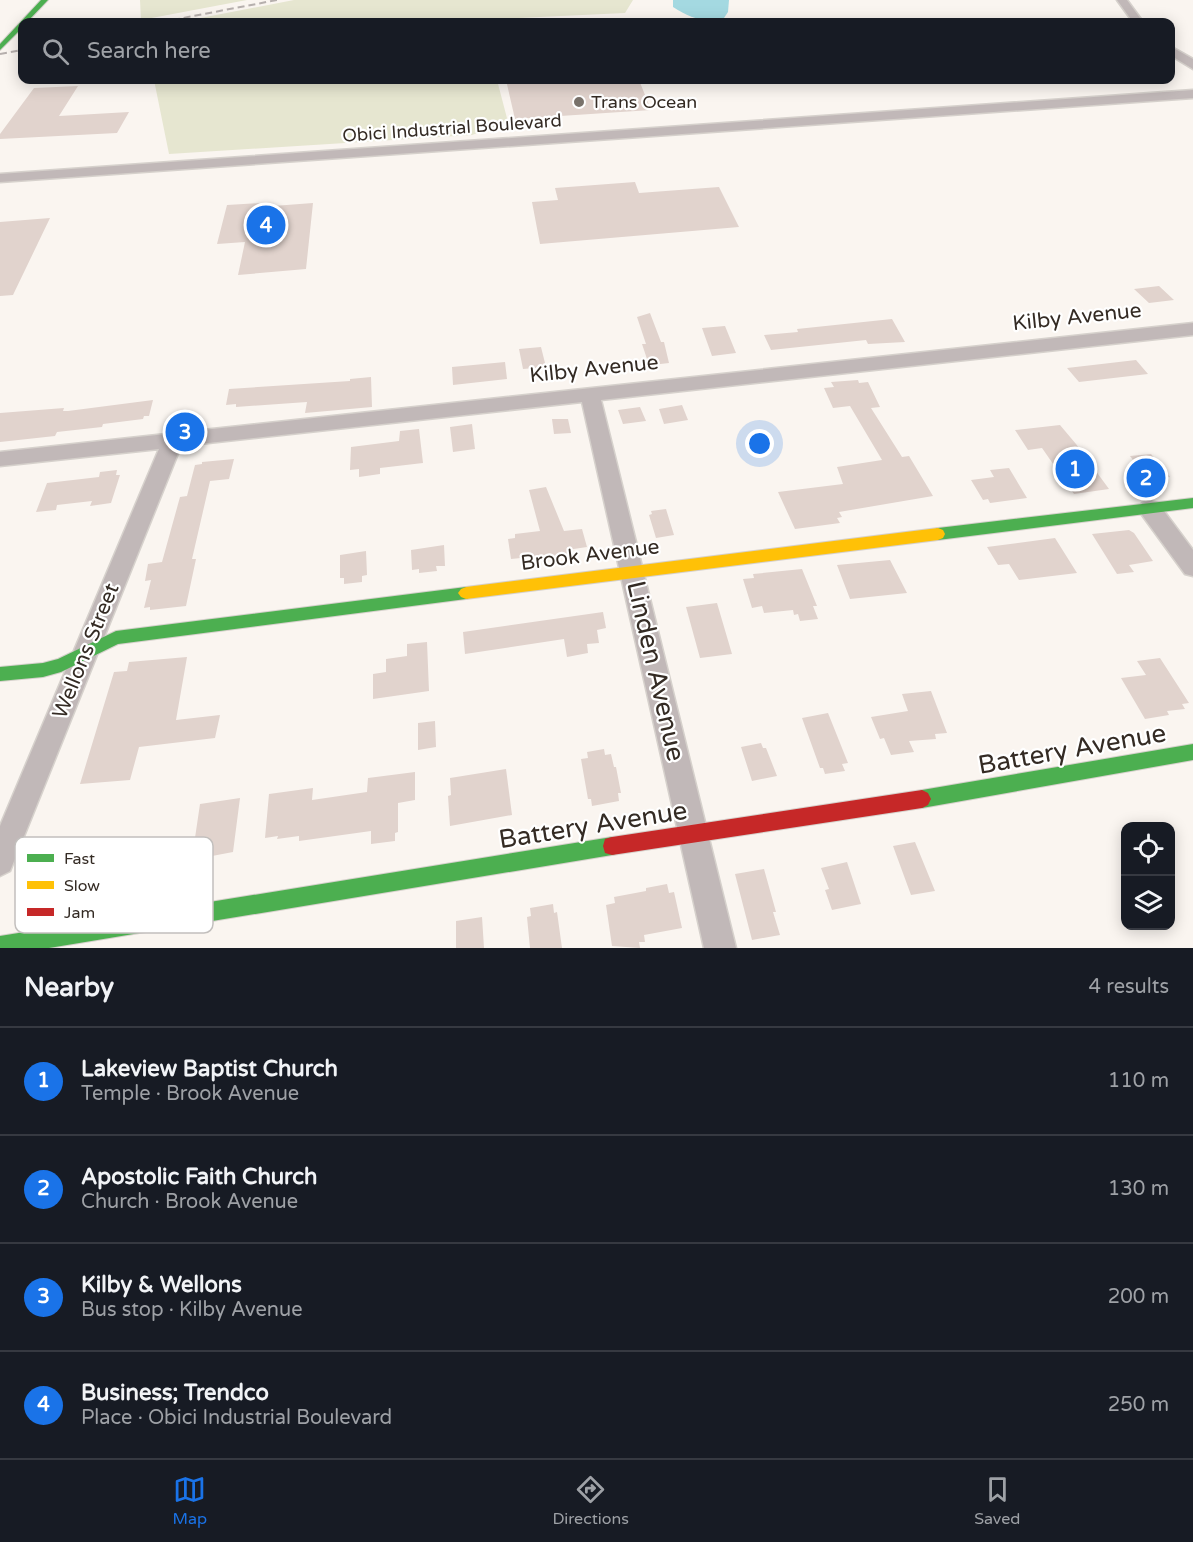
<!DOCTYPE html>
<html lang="en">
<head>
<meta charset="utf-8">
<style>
  :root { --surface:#171b24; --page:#242831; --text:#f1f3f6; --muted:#9ea1a6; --line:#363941; --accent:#1a73e8 }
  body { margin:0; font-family:"Varela Round",sans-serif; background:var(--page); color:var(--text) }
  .controls { position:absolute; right:18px; bottom:18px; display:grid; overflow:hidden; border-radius:12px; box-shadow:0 3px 15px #0003 }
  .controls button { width:54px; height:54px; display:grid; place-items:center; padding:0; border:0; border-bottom:2px solid var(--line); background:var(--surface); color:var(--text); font:30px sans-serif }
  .you { position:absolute; left:760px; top:444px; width:21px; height:21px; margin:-15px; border:4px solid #fff; border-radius:50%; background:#1a73e8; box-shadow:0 0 0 9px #1a73e833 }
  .badge { display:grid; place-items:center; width:39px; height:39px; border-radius:50%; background:var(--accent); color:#fff; font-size:20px; font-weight:700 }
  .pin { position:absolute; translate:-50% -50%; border:3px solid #fff; box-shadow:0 2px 6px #0006 }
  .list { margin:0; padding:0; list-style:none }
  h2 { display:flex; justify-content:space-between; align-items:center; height:78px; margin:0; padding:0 24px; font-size:26px }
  h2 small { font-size:20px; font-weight:400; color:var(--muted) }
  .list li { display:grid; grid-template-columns:39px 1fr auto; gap:18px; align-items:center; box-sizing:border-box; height:108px; padding:0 24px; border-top:2px solid var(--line) }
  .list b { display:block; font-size:22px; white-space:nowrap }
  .list p { margin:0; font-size:20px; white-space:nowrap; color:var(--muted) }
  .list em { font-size:20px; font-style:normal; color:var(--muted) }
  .icon { flex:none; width:33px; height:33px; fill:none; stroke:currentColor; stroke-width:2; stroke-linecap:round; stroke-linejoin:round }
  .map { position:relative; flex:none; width:1193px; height:948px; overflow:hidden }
  .search { position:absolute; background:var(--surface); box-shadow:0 3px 15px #0003; left:18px; right:18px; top:18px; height:66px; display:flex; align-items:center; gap:15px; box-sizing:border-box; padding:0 21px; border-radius:12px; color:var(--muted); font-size:22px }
  .sheet { height:510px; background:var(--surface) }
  nav { display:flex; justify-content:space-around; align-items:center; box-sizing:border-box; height:84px; border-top:2px solid var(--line); background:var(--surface); font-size:16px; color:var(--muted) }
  nav a { display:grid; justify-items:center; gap:3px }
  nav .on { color:var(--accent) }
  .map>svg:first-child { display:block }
  .green { fill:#e6e6d0 }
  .water { fill:#a4d9e1 }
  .building { fill:#e1d3cd }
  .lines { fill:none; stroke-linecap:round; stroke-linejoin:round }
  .street-casing { stroke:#d6d1cc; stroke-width:3 }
  .fast-casing { stroke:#d6d1cc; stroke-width:2 }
  .slow-casing { stroke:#d6d1cc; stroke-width:2 }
  .jam-casing { stroke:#d6d1cc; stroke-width:2 }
  .street { fill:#c1b8b8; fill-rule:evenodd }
  .fast { fill:#4caf50; fill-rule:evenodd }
  .slow { fill:#ffc107; fill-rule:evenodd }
  .jam { fill:#c62828; fill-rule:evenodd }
  .rail { stroke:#b6afad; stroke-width:2; stroke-dasharray:7 4; stroke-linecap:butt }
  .poi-dot { fill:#79726b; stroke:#fff; stroke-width:2 }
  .labels { text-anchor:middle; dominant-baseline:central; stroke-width:4.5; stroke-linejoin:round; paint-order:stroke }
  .far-poi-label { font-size:18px; fill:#342b24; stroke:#fff; text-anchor:start }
  .far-street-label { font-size:18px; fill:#342b24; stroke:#fff }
  .street-label { font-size:21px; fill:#342b24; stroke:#fff }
  .near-street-label { font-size:26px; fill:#342b24; stroke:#fff }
  .key { fill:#fff; stroke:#c2bfbd; stroke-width:1.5 }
  .key-label { font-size:16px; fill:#342b24 }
</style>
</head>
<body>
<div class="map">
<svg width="1193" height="948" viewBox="0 0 1193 948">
  <rect width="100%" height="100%" fill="#faf5f0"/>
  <path class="green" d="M140,0H247L141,20Z
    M294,0H633L625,13L495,19L488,22H180Z
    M154,80H497L508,122L472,135L169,154Z"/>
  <path class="water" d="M673,0H729L728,12L724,18C704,24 689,17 673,7Z"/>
  <path class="building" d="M506,80H639L651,110L515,119Z
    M78,86L59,116L129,112L117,133L0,139V134L34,88Z
    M635,182L639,193L719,187L739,227L540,244L532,202L558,200L555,188Z
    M261,203L260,207L313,203L306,269L238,275L245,242L217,244L227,205Z
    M50,218L13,295L0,296V222Z
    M1159,286L1174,300L1149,303L1134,289Z
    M650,313L661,342H664L669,363L652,365L651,362H648L642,344H646L637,317Z
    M892,319L905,342L868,344L866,340L771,350L764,335L798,332L797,329Z
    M725,326L736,353L712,356L702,328Z
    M541,347L546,367L523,369L519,349Z
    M1136,360L1148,374L1079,382L1067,368Z
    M505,362L507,379L453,385L452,367Z
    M371,377L372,407L305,413L307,402L236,407V404L226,405L229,389L350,381V379Z
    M858,380L859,383L868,382L880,407L871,408L902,457L909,456L933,496L839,512L842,517L837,518L840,523L795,529L778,492L843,484L837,467L882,460L850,406L833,408L824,388L834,387L831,382Z
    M153,400L149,416H144L143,419L103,424L102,427L57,432L55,436L0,442V413L64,408L63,411H68Z
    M682,405L688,420L664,424L659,409Z
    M640,407L646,421L623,424L618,410Z
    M552,419H568L571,433L554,434Z
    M472,424L475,449L453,452L450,427Z
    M1060,425L1076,444L1109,489L1074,494L1042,448L1028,450L1015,430Z
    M419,429L423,463L380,468V474L359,477V469L350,470L351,447L399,441L400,431Z
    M1151,454L1170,477L1148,480L1130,456Z
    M234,459L229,479L210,481L192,559H196L186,606L150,610V607L144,608L151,580L145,581L148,564L162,562L180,497L187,496L195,465L202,464V462Z
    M1009,468L1027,498L990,503L988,499L983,500L971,480L994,477L990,470Z
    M117,470L116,475H120L111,503L90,506L92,501L57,505L56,510L36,512L47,483L99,477L100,472Z
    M546,487L564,531L582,529L587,547L567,550L568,555L521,562V558L511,559L508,539L515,538V534L540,531L529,490Z
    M666,509L674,535L656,538L649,515L652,514L651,511Z
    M1129,530L1134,533L1153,561L1129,565L1134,572L1117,574L1092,534Z
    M1055,538L1077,573L1019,580L1009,564L998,565L987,547Z
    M444,545L445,566H436L437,571L419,573V569L412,570L411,550Z
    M366,551L367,575L362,576V582L344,584V578H340V555Z
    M890,560L907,593L850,599L837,565Z
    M802,569L817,606H813L818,619L800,621L798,614L794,615L793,610L764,613L762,606L752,608L743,579L754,578L753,574Z
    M717,603L732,654L700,658L686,607Z
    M603,612L606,628L597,630L599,643L587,644L588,653L567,657L564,639L465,654L463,632Z
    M427,642L429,691L373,699V674L386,672V659L407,656V644Z
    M187,657L176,720L220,715L215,738L139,747L130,780L80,784L114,672L127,671L129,662Z
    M1160,658L1189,703L1182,704L1185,709L1167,711L1169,715L1145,719L1121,678L1146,675L1137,661Z
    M931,691L947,733L935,734L936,739L909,741L914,752L891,755L884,738L880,739L871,717L908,711L902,694Z
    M828,713L848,763L842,764L845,771L825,774L823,768H820L802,718Z
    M435,721L436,747L418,750V723Z
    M761,743L763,748H766L777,776L752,781L741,747Z
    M604,749L605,755L611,754L614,767H616L621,793H618L619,801L592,806L591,799H588L581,759L588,758L587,752Z
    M506,769L512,815L450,826L448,796L451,795L450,778Z
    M415,772V800L398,803V832L395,833V841L371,844V831L299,841V836L277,839L278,836L265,838L269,794L313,788L312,800L367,792L368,778Z
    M240,798L233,852L212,856L211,862L191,865L200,804Z
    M915,842L935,891L911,895L893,846Z
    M847,862L861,904L832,910L825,890L829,889L821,868Z
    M764,869L776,912H773L780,935L752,940L735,874Z
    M667,884L669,893L674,892L682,928L644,935L645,942H639L640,948L612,946L606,905L615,903L614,897L646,891V888Z
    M553,904L554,913L557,912L562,948H530L527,917L531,916L530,908Z
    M482,917L484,948H456V921Z"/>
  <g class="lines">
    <defs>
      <path id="street" d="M1117,0H1127L1143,22H1133Z
        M1170,46L1193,59V69L1170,55Z
        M1193,90V98L0,182V174Z
        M1193,323V335L601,400L736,948H704L582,402L181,446L10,871L0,876V826L159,449L0,466V452Z
        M1150,501L1158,503L1193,550V576L1185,574L1142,515L1139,509L1142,503Z"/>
      <path id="fast" d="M41,0H48L27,22H22V28L0,50V44Z
        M1193,498V508L938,540L933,538L931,534L933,530L938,528Z
        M466,587L471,589L474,593L471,597L466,599L118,644L61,672L43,677L0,681V667L43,663L58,659L116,631Z
        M1193,744V760L922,808L916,805L913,799L916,793L922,790Z
        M612,837L619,839L621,846L619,853L612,855L49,948H0V936Z"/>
      <path id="slow" d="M938,528L943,530L945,534L943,538L938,540L466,599L461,597L458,593L461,589L466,587Z"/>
      <path id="jam" d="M922,790L928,793L931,799L928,805L922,808L612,855L605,853L603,846L605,839L612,837Z"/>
    </defs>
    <use href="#street" class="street-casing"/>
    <use href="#fast" class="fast-casing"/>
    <use href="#slow" class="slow-casing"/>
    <use href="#jam" class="jam-casing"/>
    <use href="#street" class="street"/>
    <use href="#fast" class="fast"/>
    <use href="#slow" class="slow"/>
    <use href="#jam" class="jam"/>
    <path class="rail" d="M162,22L277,0
      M0,54L22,50"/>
  </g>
  <circle class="poi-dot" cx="579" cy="102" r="6"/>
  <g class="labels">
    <g class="far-poi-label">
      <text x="591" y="102">Trans Ocean</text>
    </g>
    <g class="far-street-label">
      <text transform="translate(452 128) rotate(-4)">Obici Industrial Boulevard</text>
    </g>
    <g class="street-label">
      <text transform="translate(1077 317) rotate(-6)">Kilby Avenue</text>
      <text transform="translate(594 369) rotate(-6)">Kilby Avenue</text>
      <text transform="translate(590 555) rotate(-7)">Brook Avenue</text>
      <text transform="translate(86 651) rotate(-68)">Wellons Street</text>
    </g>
    <g class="near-street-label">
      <text transform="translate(656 671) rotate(77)">Linden Avenue</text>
      <text transform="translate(1072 749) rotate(-10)">Battery Avenue</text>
      <text transform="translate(593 825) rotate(-9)">Battery Avenue</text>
    </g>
  </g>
  <rect x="15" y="837" width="198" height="96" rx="9" class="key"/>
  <rect x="27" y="854" width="27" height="8" fill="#4caf50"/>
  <rect x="27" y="881" width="27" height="8" fill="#ffc107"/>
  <rect x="27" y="908" width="27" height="8" fill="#c62828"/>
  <g class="key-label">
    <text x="64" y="864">Fast</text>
    <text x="64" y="891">Slow</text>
    <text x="64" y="918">Jam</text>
  </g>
</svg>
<div class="controls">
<button><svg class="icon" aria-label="locate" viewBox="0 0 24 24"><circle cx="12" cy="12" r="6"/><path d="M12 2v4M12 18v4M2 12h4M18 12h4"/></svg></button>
<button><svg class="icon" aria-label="layers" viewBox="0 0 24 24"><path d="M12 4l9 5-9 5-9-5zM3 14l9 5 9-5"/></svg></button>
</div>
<div class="you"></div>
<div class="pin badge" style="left:1075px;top:469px">1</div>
<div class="pin badge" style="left:1146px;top:478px">2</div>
<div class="pin badge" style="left:185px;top:432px">3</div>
<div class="pin badge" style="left:266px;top:225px">4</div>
<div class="search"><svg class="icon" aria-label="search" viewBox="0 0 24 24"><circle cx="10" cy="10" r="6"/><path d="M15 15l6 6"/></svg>Search here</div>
</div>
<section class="sheet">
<h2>Nearby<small>4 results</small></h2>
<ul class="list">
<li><span class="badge">1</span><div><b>Lakeview Baptist Church</b><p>Temple · Brook Avenue</p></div><em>110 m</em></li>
<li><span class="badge">2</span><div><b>Apostolic Faith Church</b><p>Church · Brook Avenue</p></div><em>130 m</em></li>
<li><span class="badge">3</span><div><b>Kilby &amp; Wellons</b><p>Bus stop · Kilby Avenue</p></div><em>200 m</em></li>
<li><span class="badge">4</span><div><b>Business; Trendco</b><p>Place · Obici Industrial Boulevard</p></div><em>250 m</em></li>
</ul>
</section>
<nav>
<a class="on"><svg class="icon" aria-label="map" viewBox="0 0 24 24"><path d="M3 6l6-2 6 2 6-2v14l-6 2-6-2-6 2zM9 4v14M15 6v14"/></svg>Map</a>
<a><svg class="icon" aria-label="directions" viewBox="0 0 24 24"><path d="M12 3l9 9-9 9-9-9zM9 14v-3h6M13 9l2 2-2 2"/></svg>Directions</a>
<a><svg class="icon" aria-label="saved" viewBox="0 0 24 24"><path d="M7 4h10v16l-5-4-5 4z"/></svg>Saved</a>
</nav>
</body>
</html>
